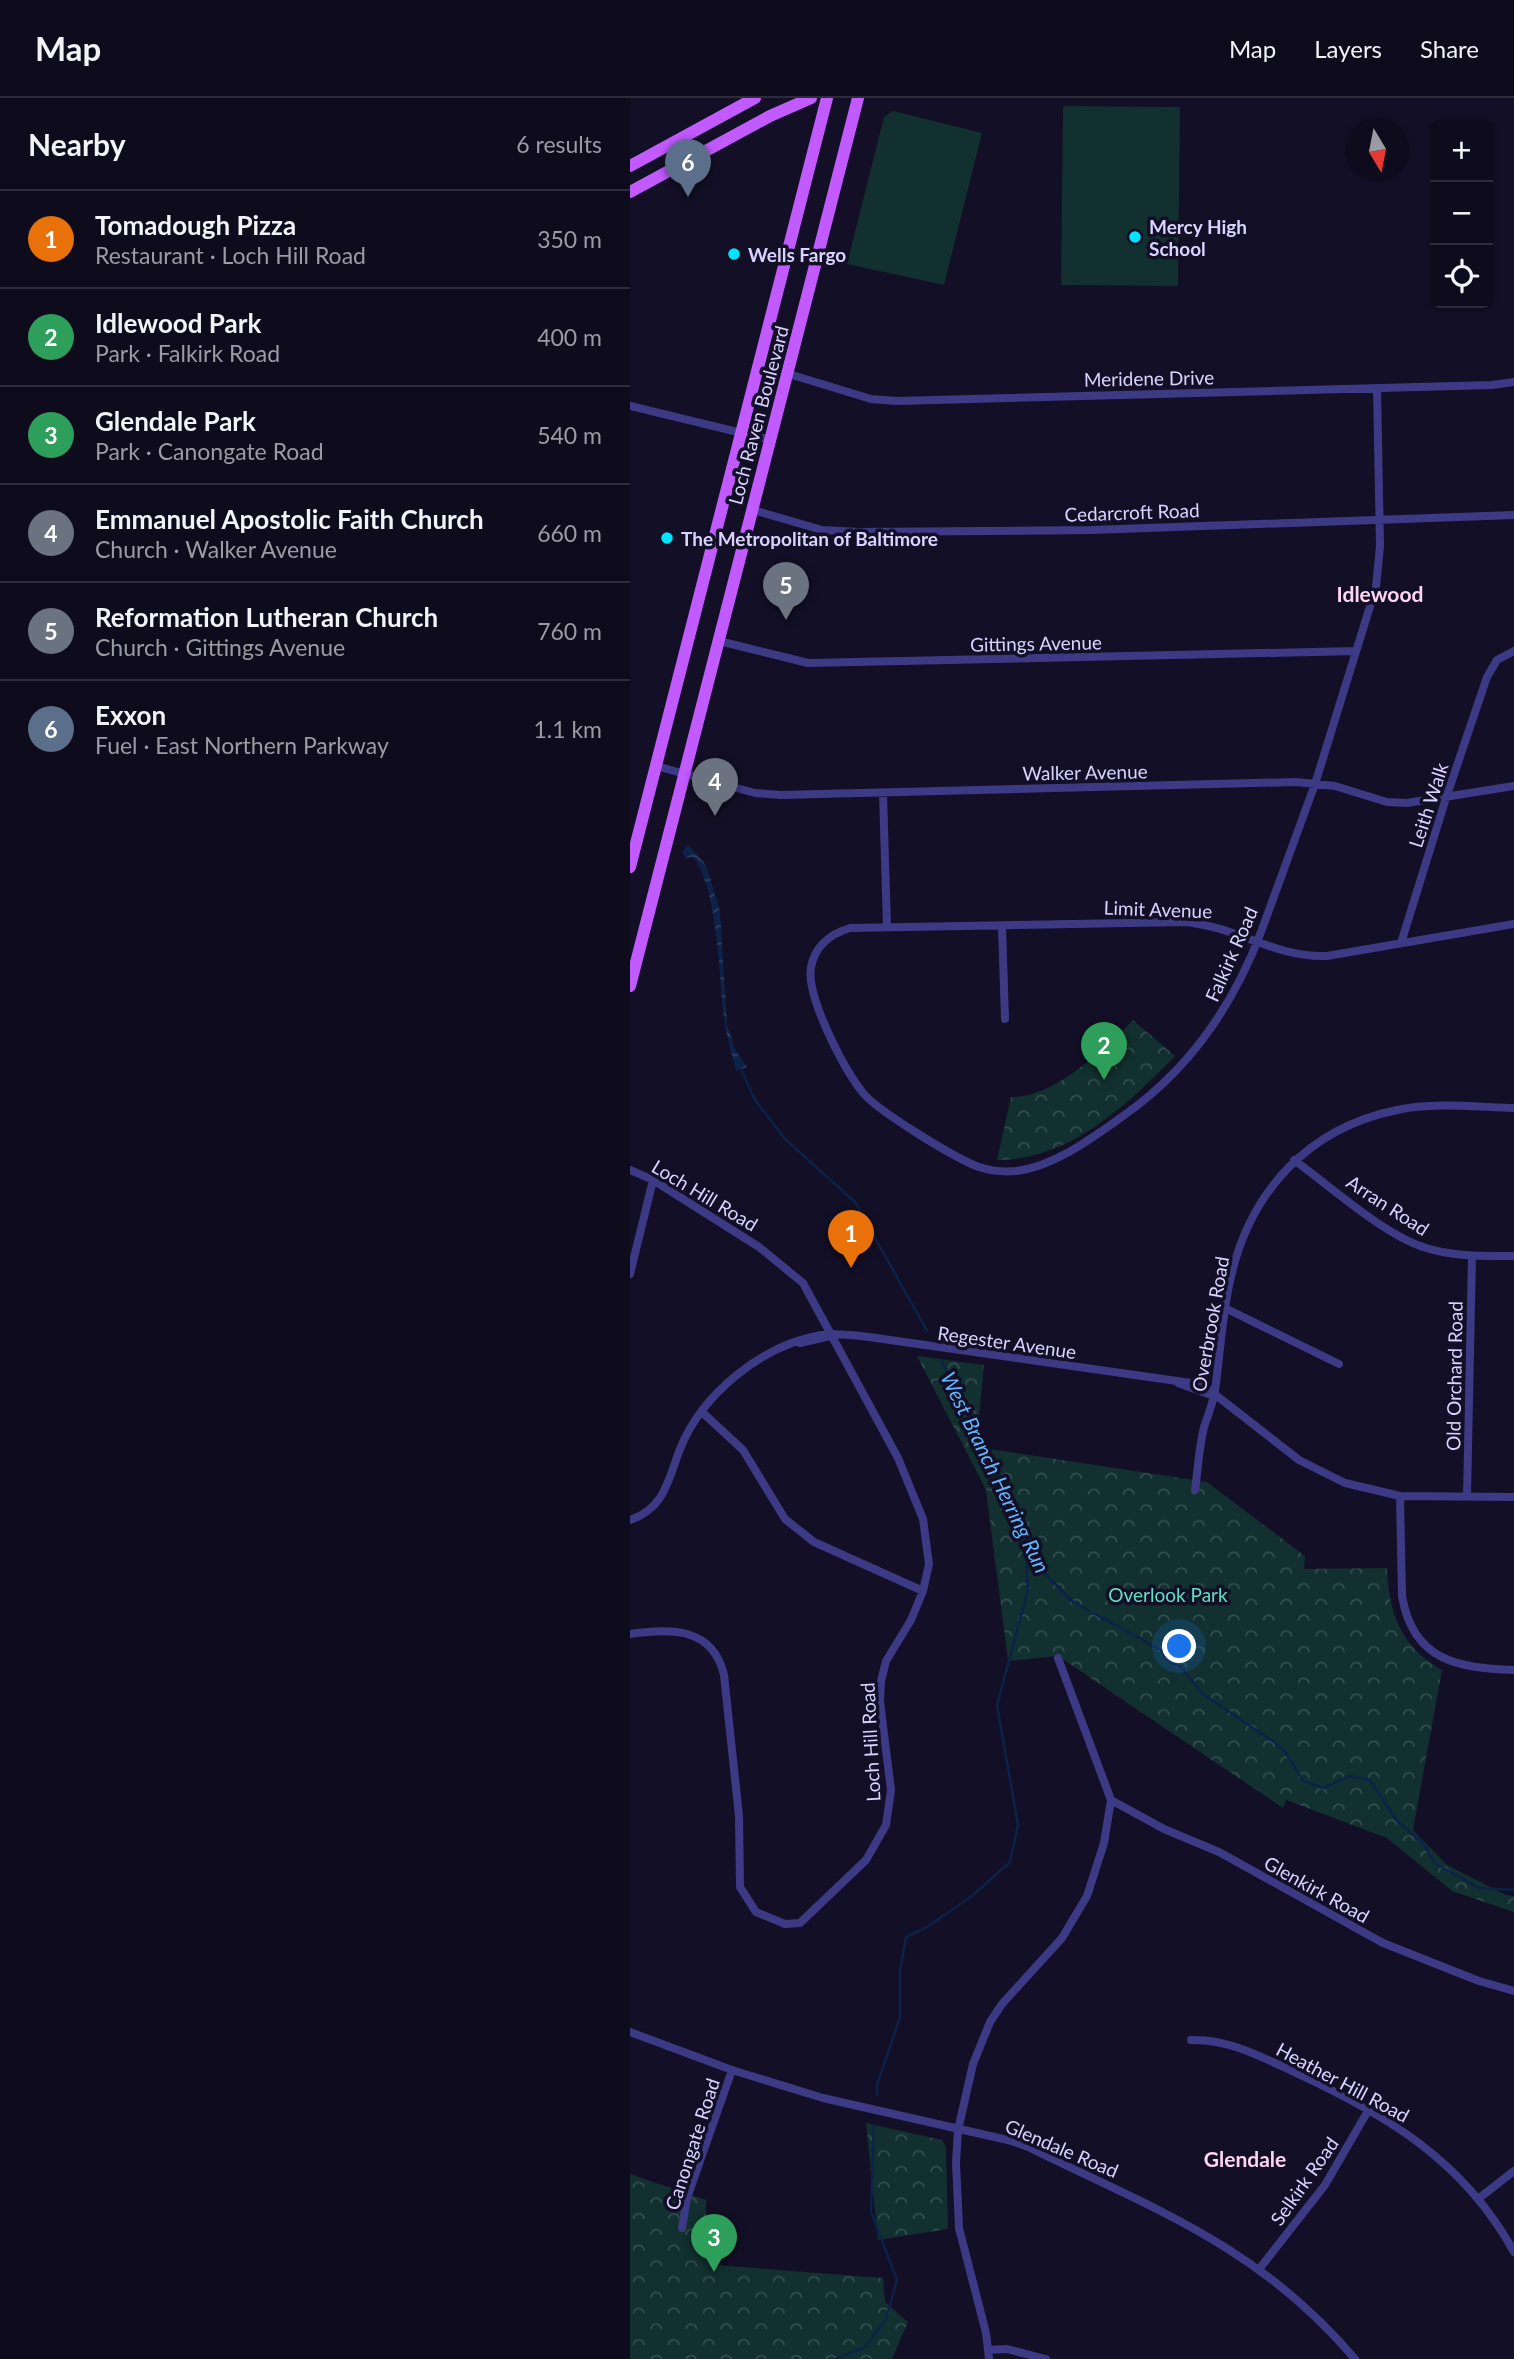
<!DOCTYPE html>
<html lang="en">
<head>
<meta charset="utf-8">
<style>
  :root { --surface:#0e0b1c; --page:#171425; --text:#f1f3f6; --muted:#9b9ba3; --line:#2e2b3b; --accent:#00e5ff }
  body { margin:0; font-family:Lato,sans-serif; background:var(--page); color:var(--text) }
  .controls { position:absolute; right:21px; top:21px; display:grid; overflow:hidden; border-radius:10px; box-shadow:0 2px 5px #0004 }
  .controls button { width:63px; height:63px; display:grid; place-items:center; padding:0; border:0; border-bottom:2px solid var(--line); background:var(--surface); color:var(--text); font:35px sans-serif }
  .compass { position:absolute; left:716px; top:21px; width:63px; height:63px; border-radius:50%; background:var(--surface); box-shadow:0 2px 5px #0004; rotate:170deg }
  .you { position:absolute; left:550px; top:1549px; width:24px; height:24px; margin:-18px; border:5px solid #fff; border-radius:50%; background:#1a73e8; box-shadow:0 0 0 10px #1a73e833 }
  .badge { display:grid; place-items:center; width:46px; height:46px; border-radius:50%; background:var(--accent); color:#fff; font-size:23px; font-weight:700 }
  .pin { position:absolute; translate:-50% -58px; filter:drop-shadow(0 2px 4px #0008) }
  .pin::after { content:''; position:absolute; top:37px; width:24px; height:21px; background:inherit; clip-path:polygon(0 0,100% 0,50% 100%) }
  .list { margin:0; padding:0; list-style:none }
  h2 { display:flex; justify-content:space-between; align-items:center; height:91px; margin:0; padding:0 28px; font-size:30px }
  h2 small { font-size:23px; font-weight:400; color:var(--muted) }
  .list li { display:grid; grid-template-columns:46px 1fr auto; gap:21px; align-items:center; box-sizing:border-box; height:98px; padding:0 28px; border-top:2px solid var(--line) }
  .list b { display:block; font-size:26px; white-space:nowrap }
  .list p { margin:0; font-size:23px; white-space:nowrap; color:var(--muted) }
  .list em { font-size:23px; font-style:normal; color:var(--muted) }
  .icon { flex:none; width:38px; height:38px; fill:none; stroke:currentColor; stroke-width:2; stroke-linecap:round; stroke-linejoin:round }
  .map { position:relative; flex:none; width:884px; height:2261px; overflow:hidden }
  header { display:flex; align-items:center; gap:42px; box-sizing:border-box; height:98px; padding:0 35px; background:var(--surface); border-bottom:2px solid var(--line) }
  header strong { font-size:33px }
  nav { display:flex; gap:38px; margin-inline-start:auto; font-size:24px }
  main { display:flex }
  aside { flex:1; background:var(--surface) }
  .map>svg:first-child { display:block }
  .grass { fill:#12302f }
  .park { fill:url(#park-crowns) }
  .water { fill:url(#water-waves) }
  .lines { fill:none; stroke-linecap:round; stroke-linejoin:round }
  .stream { stroke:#0c2248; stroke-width:2.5 }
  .minor { stroke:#3d3a85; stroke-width:8 }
  .primary { stroke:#c25bff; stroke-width:12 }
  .poi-dot { fill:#00e5ff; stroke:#130f26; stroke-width:2.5 }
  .labels { text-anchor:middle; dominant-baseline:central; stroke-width:7; stroke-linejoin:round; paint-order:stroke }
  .poi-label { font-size:19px; font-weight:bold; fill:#d9d4ff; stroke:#130f26; text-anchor:start }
  .street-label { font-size:19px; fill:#d9d4ff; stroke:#130f26 }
  .park-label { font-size:19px; fill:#5fe0c0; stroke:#130f26 }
  .neighbourhood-label { font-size:21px; font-weight:bold; fill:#ffd6f0; stroke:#130f26 }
  .water-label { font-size:21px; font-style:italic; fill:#62b6ff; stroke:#130f26 }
</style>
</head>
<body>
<header>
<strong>Map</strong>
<nav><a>Map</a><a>Layers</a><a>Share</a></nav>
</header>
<main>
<aside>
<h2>Nearby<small>6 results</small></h2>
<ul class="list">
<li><span class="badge" style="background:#e8710a">1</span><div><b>Tomadough Pizza</b><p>Restaurant · Loch Hill Road</p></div><em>350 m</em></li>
<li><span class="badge" style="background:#2e9e5b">2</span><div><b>Idlewood Park</b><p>Park · Falkirk Road</p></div><em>400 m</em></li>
<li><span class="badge" style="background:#2e9e5b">3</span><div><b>Glendale Park</b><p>Park · Canongate Road</p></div><em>540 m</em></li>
<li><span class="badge" style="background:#6b7280">4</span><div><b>Emmanuel Apostolic Faith Church</b><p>Church · Walker Avenue</p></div><em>660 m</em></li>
<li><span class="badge" style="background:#6b7280">5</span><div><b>Reformation Lutheran Church</b><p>Church · Gittings Avenue</p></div><em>760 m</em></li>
<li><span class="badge" style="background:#5c6f8a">6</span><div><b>Exxon</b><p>Fuel · East Northern Parkway</p></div><em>1.1 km</em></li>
</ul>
</aside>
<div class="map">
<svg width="884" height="2261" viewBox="0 0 884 2261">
  <defs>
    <pattern id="park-crowns" width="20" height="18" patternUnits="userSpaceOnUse" patternTransform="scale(1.75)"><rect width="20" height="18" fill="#12302f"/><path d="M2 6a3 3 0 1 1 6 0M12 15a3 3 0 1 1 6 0" fill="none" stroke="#344d4e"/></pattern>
    <pattern id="water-waves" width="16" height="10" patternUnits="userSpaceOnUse" patternTransform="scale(1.75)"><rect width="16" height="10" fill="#0c2248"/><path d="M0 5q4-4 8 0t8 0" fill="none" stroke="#2f4163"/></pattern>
  </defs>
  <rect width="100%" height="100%" fill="#130f26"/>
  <path class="grass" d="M433,8L550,9L548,188L431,187Z
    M263,13L352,35L314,187L217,166L254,19Z"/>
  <path class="park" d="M503,922L545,958C497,1007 440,1062 367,1062L381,999C423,1001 474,951 503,922Z
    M287,1258L354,1267L346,1349L577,1384L675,1458L674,1471L757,1470C759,1515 770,1548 812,1572L783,1732L817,1767L876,1797L884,1798V1814L822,1793L757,1740L656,1702L653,1710L428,1558L378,1563L356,1392Z
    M236,2025L312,2042L316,2049L318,2131L248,2142Z
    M0,2076L76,2102V2130L85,2167L253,2180L255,2204L278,2224L262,2261H0Z"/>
  <path class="water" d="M58,747L76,767L90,813L97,927L106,953L117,969L106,973C102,955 96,937 94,919C89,878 88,790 63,759L56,760L52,754Z"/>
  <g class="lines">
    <path class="stream" d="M111,971L125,1002L155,1041L225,1104L297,1233
      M312,1264L384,1407L402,1454L418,1479L443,1504L531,1552L539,1564L551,1569L573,1596L644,1644L656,1655L673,1683L693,1690L719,1678L740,1682L767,1723L792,1744L806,1766L849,1790L884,1792
      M247,1997V1987L270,1919V1873L276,1839L297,1829L342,1798L380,1764L388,1727L367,1607L398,1492L395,1443
      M206,2261L235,2249L256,2221L267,2182L241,2114L244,2027"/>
    <path class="minor" d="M159,276L241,301L267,303L862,287L884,284
      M747,290L750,448L746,489L685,686L631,834C603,908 559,972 493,1018C462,1040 425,1068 386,1073C374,1074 361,1073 349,1069C326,1061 248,1013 233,995C214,971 176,899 181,869C185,848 200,836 220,830L555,824C608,829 645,860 697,858L884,826
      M0,308L141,342
      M123,412L192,432L229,434L462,432L884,417
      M89,543L178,565L726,553
      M26,668L125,695L151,697L666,684L705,688L757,704L777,705L884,688
      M253,695L257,829
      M372,828L375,921
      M771,845L816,700L857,579L867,562L884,553
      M664,1062C700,1088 753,1136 793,1149C823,1159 854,1158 884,1158
      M0,1072L23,1082L129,1149L173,1185L268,1360L293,1421L299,1466L293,1493L281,1522L256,1563L251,1583L250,1604L261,1692L256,1727L236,1762L170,1825L155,1826L126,1814L110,1789L109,1718L94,1577C83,1529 40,1530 0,1536
      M0,1176L23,1082
      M595,1210L709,1266
      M170,1245L204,1237
      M548,1285L584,1298
      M72,1314L113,1352L155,1421L184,1444L293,1493
      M565,1392C568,1371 569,1349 574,1329C578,1317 583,1305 585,1293C590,1256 592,1219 600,1183C619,1094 678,1030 767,1012C805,1004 846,1009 884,1010
      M770,1398L772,1498C783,1563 828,1570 884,1572
      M837,1398L842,1159
      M0,1422C35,1410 38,1382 50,1351C72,1296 132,1247 191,1237C206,1235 224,1237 239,1239L561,1285L578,1291L669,1362L715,1385L770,1398L884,1399
      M481,1702L534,1731L589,1754L753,1845L849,1883L884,1893
      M0,1934L102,1972L193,2000L382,2043L398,2049C526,2112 629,2148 725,2261
      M561,1942C599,1941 632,1959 666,1975C757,2017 834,2063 884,2154
      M848,2101L884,2073
      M52,2130L57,2100L102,1972
      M630,2170L695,2087L739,2011
      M359,2252L377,2251L416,2261
      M359,2261L356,2235L329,2130L326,2065L328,2032L343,1966L360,1924L372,1906L432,1840L457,1798L474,1745L481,1702L428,1560"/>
    <path class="primary" d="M0,68L125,0
      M0,94L140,18L181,0
      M0,769L197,0
      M0,888L228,0"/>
  </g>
  <g class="poi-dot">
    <circle cx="505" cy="139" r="7"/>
    <circle cx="104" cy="156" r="7"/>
    <circle cx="37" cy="440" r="7"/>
  </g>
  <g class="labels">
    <g class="poi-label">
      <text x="519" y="128">Mercy High<tspan x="519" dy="22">School</tspan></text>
      <text x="118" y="156">Wells Fargo</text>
      <text x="51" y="440">The Metropolitan of Baltimore</text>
    </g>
    <g class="street-label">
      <text transform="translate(519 280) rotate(-1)">Meridene Drive</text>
      <text transform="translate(128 317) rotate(-75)">Loch Raven Boulevard</text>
      <text transform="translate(502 414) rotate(-2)">Cedarcroft Road</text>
      <text transform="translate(406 545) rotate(-1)">Gittings Avenue</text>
      <text transform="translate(455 674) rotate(-1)">Walker Avenue</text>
      <text transform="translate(798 707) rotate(-72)">Leith Walk</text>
      <text transform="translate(528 811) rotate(2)">Limit Avenue</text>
      <text transform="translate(601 856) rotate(-66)">Falkirk Road</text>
      <text transform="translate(75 1097) rotate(31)">Loch Hill Road</text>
      <text transform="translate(758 1107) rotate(33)">Arran Road</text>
      <text transform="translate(580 1226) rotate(-80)">Overbrook Road</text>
      <text transform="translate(377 1244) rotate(8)">Regester Avenue</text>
      <text transform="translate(824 1278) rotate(-89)">Old Orchard Road</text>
      <text transform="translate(240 1644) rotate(-93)">Loch Hill Road</text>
      <text transform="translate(687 1791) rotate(29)">Glenkirk Road</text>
      <text transform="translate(713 1984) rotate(28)">Heather Hill Road</text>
      <text transform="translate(62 2046) rotate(-72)">Canongate Road</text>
      <text transform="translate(432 2050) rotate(23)">Glendale Road</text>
      <text transform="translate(674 2083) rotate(-55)">Selkirk Road</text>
    </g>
    <g class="park-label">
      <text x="538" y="1496">Overlook Park</text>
    </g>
    <g class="neighbourhood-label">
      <text x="750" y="495">Idlewood</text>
      <text x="615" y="2060">Glendale</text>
    </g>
    <g class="water-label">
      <text transform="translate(366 1374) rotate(64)">West Branch Herring Run</text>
    </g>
  </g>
</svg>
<div class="controls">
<button>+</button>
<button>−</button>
<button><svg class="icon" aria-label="locate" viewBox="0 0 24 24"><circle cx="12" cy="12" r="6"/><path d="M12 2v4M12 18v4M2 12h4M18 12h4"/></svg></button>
</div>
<svg class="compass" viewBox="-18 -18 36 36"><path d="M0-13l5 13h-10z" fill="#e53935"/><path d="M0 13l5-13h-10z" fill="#9b9ba3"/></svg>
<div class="you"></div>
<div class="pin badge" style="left:221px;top:1170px;background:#e8710a">1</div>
<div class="pin badge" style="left:474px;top:982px;background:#2e9e5b">2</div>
<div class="pin badge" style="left:84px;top:2174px;background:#2e9e5b">3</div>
<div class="pin badge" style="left:85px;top:718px;background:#6b7280">4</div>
<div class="pin badge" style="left:156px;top:522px;background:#6b7280">5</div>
<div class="pin badge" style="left:58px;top:99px;background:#5c6f8a">6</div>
</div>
</main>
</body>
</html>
